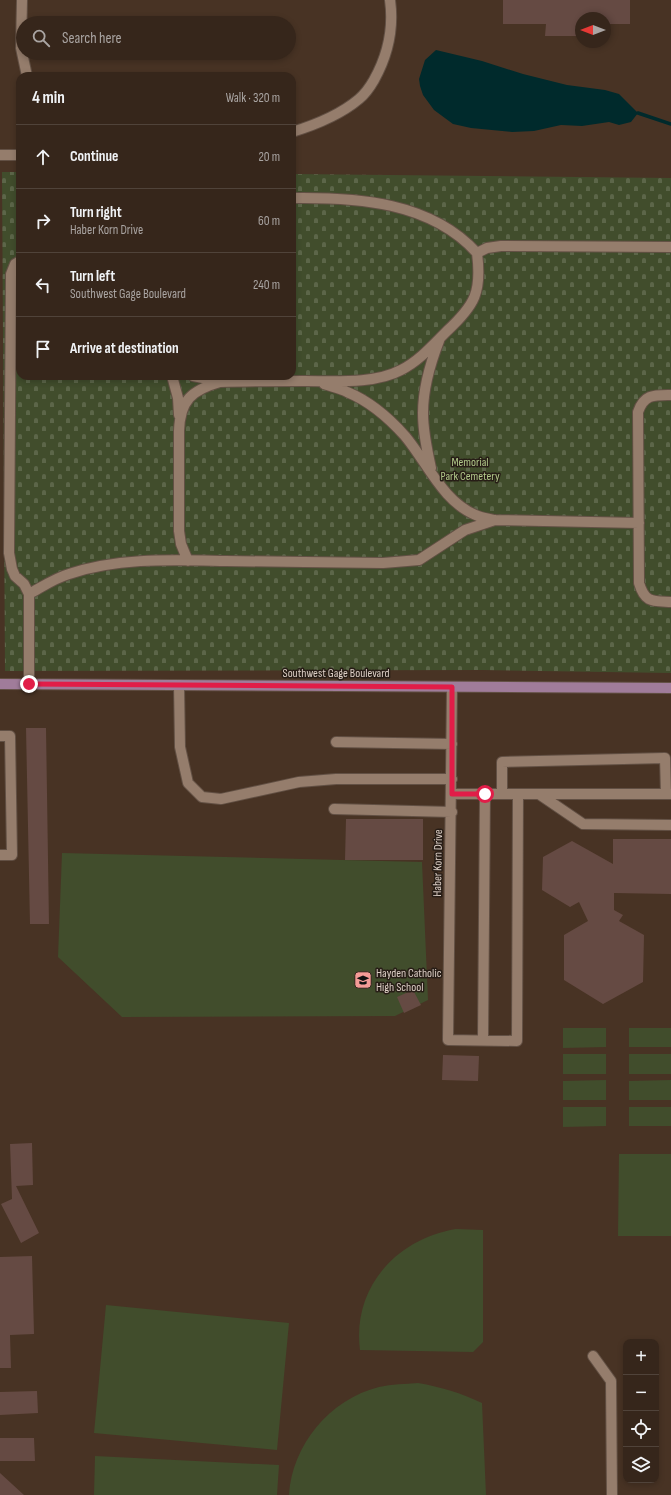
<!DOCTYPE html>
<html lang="en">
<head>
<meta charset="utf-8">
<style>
  :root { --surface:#36261b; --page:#3d2e24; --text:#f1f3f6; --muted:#aaa5a3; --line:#50433a }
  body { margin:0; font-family:"Sofia Sans Condensed",sans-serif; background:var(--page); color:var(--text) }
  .controls { position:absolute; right:12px; bottom:12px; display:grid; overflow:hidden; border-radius:8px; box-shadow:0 2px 6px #0003 }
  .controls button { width:36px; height:36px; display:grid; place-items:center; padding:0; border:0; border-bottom:1px solid var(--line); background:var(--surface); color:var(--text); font:20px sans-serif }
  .compass { position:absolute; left:575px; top:12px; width:36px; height:36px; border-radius:50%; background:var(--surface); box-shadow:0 2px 6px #0003; rotate:270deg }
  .stop { position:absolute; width:12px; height:12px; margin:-9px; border:3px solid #e11d48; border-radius:50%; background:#fff }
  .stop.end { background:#e11d48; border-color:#fff; box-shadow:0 1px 4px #0008 }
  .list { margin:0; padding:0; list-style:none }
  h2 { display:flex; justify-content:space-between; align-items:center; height:52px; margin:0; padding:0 16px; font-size:17px }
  h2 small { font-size:13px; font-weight:400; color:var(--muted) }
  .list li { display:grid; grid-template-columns:26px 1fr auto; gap:12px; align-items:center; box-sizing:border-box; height:64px; padding:0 16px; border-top:1px solid var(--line) }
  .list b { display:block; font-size:15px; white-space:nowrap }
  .list p { margin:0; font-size:13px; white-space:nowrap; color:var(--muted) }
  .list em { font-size:13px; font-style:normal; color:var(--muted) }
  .icon { flex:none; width:22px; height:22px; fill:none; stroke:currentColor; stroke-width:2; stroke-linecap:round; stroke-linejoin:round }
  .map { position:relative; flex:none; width:671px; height:1495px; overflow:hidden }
  .search { position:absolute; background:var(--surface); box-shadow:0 2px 6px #0003; left:16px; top:16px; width:280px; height:44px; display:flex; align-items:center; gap:10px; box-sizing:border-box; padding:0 14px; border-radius:22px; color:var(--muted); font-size:15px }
  .panel { position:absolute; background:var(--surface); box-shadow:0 2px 6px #0003; left:16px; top:72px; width:280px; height:308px; border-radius:12px }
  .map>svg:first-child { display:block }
  .cemetery { fill:url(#cemetery-stones) }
  .pitch { fill:#414d2c }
  .water { fill:#002a2c }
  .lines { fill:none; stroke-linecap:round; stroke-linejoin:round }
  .stream { stroke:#002a2c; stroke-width:3.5 }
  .building { fill:#654a43 }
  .minor-casing { stroke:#625044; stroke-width:12 }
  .major-casing { stroke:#625044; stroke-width:12 }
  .minor { stroke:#957d6c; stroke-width:10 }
  .major { stroke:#a07c9a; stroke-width:10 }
  .route { stroke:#e11d48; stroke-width:5 }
  .labels { text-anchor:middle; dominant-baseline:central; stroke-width:3; stroke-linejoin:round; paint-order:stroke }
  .park-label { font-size:12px; fill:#b2c98b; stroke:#271d16 }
  .street-label { font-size:12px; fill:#ddcfc6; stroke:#271d16 }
  .poi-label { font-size:12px; fill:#ddcfc6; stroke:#271d16; text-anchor:start }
</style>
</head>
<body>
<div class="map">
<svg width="671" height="1495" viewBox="0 0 671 1495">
  <defs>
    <pattern id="cemetery-stones" width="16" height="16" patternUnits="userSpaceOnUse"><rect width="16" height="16" fill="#414d2c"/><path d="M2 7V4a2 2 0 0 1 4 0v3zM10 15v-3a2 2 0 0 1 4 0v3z" fill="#5c6649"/></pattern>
  </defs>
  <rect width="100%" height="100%" fill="#483324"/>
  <path class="cemetery" d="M2,172H20V376H292V174L671,178V673L483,670L5,671Z"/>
  <path class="pitch" d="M62,853L422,862L428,1000L395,1016L122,1017L58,957Z
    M563,1028H606V1047L563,1048Z
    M629,1028H671V1047H629Z
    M563,1054H606V1074H563Z
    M629,1054H671V1074H629Z
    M606,1080V1100H563V1081Z
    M671,1080V1100H629V1081Z
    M563,1107H606V1126L563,1127Z
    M629,1107H671V1126H629Z
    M619,1154H671V1236H618Z
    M456,1229L483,1230V1342L473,1352L360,1350C352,1288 396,1239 456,1229Z
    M106,1305L289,1323L277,1450L94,1433Z
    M418,1383C441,1387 461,1393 482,1403L486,1495H289C292,1445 330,1399 379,1387C392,1384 405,1384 418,1383Z
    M95,1456L279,1465L277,1495H94Z"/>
  <path class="water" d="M436,50L482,61L523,74L567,85L605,90L619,94L638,113L631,122L619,125L609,122L582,126L561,125L534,131L512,132L471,128L453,124L434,110L423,95L420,86L419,79L425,60Z"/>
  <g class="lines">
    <path class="stream" d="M638,113L671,124"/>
  </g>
  <path class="building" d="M503,0H630V24H605V18H581V36H545L546,24H503Z
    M26,728H46L49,924H30Z
    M346,819H423V860H345Z
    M613,839H671V894L614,893V910L623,915L619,921L644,935L643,982L603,1004L564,980V935L588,921L579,902L570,907L542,890L543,857L572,841L613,864Z
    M413,990L421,1005L404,1013L397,997Z
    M443,1055L479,1056L478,1081L442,1080Z
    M32,1143L33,1185L16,1186L39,1233L21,1243L1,1204L12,1199L10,1144Z
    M32,1256L34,1334L10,1335L11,1368H0V1257Z
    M37,1391L38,1413L0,1415V1392Z
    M0,1438H34L35,1461H0Z
    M0,1473L24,1495H0Z"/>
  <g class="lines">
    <defs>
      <path id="minor" d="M22,0L21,48L27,76
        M292,132C315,125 340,115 359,99C365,94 370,87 374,80C388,55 394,29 390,0
        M0,155H20
        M292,198C357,197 431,202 477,253
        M20,261L15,264L11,274L9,553L12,569L15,576L24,584L29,594
        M172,376L178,398L179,415
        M193,376L218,381
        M324,384C332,387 340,388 347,392C369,401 389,418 405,436C427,462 443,503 478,516C483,518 490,519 495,520L639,523
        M671,395C654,395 644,394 638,412L639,583C645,603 652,601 671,602
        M431,468C427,450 423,432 423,413C423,389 430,364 439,341
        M188,561L181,544L179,531V431C180,400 192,390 220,382C249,381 277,381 305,381C335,381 375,384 401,370C419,361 433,345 447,331C475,305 482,292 477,253L487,248L501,246L671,247
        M29,684V594C42,587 55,578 69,574C119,557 175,560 226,561C278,562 331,562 383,563L419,560L465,530L495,520
        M179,685L180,747L188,783L202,797L221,799L299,782L336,779H452
        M452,687L448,1040L517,1041L518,794
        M0,736H10L12,855H0
        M336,742L452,744
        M452,794H539L583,824L671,825
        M502,794V762L665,758L666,794
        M539,794H671
        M334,809L452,812
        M483,1040L485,794
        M593,1356L611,1381L612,1495"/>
      <path id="major" d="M0,684L671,688"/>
    </defs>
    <use href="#minor" class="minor-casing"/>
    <use href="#major" class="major-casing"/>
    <use href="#minor" class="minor"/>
    <use href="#major" class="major"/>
  </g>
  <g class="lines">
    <path class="route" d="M29,684L452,687V794H485"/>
  </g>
  <defs>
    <symbol id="school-square" viewBox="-11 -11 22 22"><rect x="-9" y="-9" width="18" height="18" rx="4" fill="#f59b97" stroke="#271d16"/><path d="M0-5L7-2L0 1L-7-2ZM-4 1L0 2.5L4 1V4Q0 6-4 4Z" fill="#111"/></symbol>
  </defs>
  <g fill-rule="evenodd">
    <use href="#school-square" x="353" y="970" width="20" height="20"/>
  </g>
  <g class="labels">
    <g class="park-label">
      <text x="470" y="462">Memorial<tspan x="470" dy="14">Park Cemetery</tspan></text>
    </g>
    <g class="street-label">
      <text x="336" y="673">Southwest Gage Boulevard</text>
      <text transform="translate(438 863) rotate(-89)">Haber Korn Drive</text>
    </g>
    <g class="poi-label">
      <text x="376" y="973">Hayden Catholic<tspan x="376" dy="14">High School</tspan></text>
    </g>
  </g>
</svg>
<div class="controls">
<button>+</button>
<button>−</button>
<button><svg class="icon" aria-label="locate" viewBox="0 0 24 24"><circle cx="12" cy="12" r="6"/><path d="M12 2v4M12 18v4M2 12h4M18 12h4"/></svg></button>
<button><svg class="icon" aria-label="layers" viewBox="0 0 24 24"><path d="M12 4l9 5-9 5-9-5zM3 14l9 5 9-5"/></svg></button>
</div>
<svg class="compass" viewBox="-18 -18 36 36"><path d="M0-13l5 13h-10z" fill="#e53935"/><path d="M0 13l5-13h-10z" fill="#aaa5a3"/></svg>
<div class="stop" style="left:485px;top:794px"></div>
<div class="stop end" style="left:29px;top:684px"></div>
<div class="search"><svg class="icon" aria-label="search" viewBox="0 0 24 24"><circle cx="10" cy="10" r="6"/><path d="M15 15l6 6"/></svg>Search here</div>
<section class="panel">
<h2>4 min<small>Walk · 320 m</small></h2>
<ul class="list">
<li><svg class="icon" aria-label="ahead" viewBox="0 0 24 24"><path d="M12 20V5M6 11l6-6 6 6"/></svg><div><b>Continue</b></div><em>20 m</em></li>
<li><svg class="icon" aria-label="right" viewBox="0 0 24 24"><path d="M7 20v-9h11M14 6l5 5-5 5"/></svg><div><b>Turn right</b><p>Haber Korn Drive</p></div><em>60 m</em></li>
<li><svg class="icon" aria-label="left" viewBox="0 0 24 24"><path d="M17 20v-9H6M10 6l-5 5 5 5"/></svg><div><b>Turn left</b><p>Southwest Gage Boulevard</p></div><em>240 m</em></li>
<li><svg class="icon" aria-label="arrive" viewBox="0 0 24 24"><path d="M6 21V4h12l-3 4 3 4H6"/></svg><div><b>Arrive at destination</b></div></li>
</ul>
</section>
</div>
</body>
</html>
